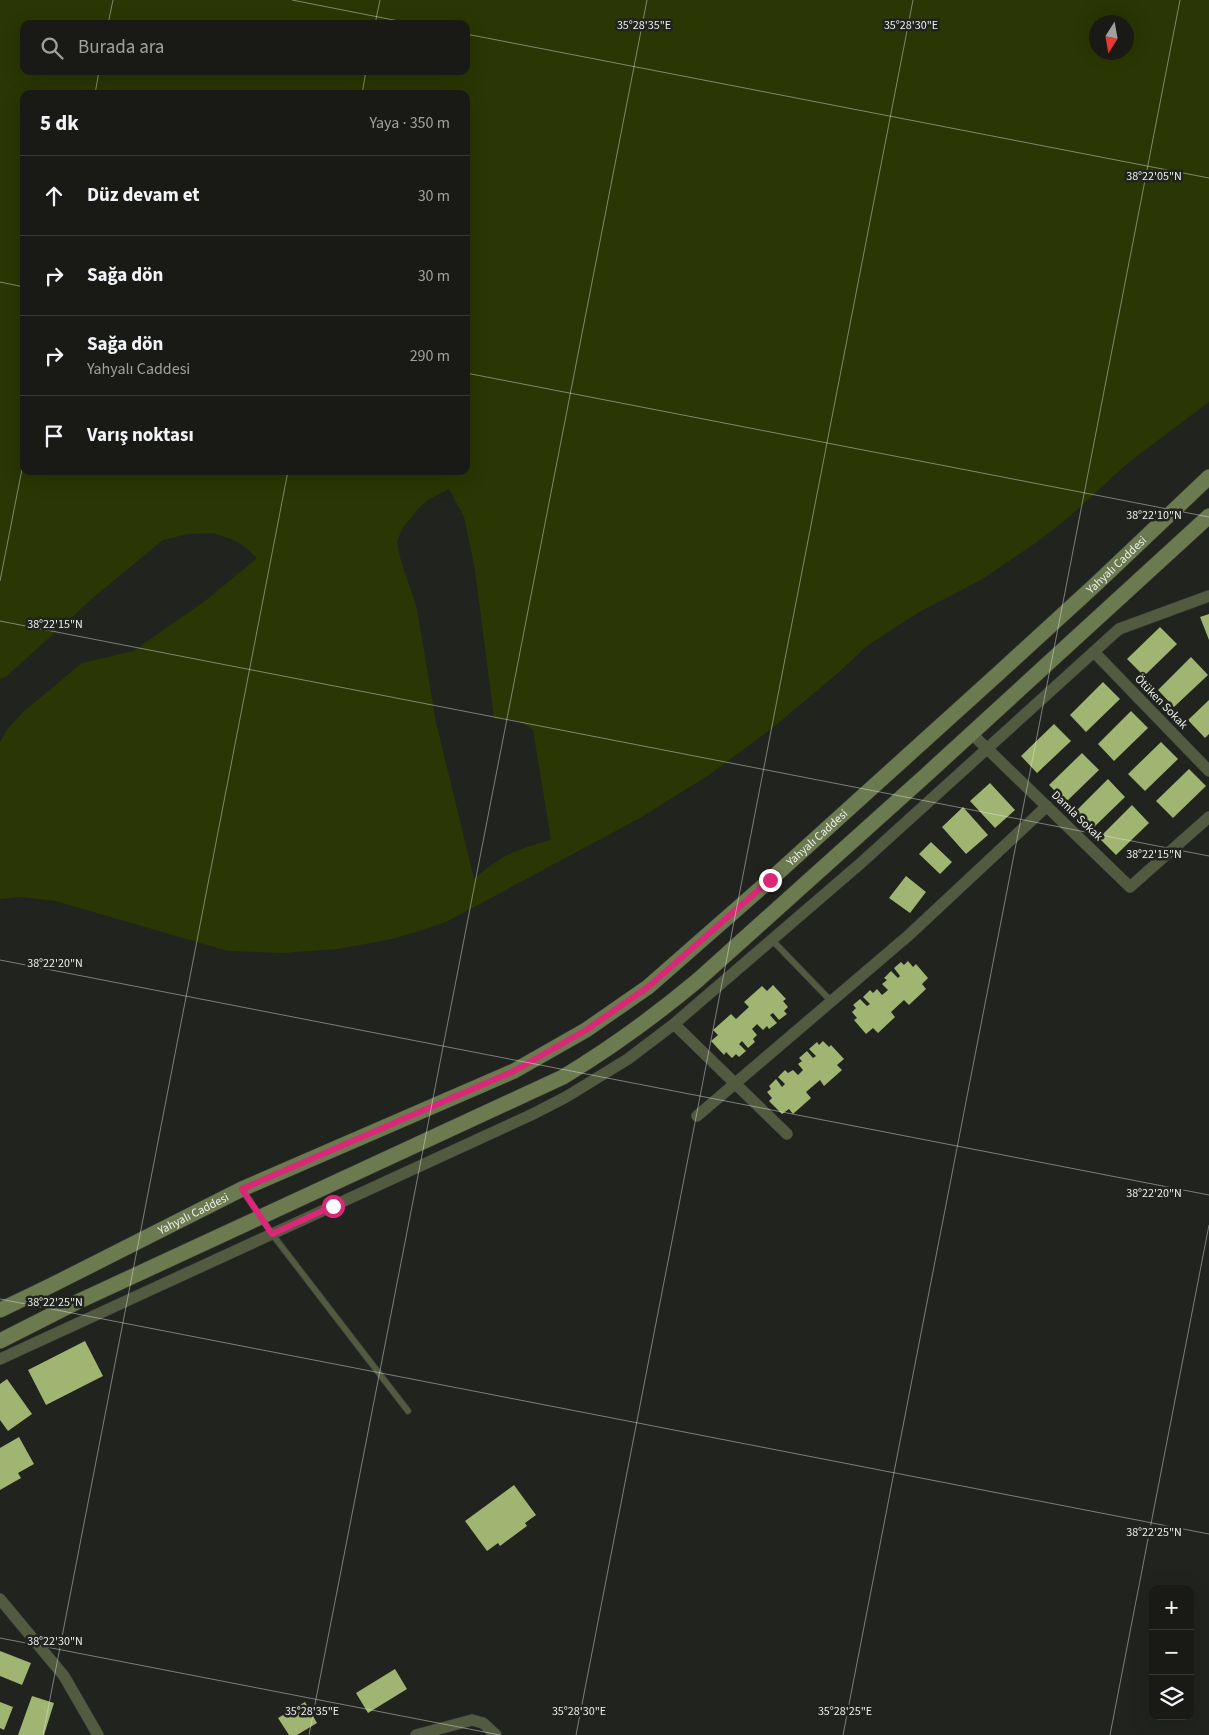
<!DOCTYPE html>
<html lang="tr">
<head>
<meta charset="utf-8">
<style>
  :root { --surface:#191a16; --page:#262723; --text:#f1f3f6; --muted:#9fa1a1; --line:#373835 }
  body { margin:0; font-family:"Source Sans 3",sans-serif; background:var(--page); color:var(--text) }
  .controls { position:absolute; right:15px; bottom:15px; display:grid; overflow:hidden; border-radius:10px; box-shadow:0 5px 20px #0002 }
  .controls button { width:45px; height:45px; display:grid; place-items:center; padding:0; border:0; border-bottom:1px solid var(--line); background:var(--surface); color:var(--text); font:25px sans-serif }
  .compass { position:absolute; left:1089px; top:15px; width:45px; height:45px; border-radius:50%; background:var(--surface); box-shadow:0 5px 20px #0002; rotate:191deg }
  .stop { position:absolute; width:15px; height:15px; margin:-11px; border:4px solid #db2777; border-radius:50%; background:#fff }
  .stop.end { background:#db2777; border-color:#fff; box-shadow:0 1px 5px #0008 }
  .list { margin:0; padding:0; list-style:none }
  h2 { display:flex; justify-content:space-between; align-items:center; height:65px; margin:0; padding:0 20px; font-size:21px }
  h2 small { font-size:16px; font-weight:400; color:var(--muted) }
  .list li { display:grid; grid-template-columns:32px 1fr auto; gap:15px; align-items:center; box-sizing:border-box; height:80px; padding:0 20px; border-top:1px solid var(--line) }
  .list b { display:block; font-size:19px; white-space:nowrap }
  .list p { margin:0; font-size:16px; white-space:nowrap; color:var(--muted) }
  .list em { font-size:16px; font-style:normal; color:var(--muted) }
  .icon { flex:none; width:28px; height:28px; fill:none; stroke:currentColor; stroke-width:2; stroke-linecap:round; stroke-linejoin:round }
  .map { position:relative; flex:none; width:1209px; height:1735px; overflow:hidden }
  .search { position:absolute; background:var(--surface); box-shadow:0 5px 20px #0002; left:20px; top:20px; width:450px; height:55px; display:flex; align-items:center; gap:12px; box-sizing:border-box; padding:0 18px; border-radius:10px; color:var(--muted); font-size:19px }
  .panel { position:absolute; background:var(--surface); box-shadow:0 5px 20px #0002; left:20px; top:90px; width:450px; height:385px; border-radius:10px }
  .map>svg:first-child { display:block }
  .green { fill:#2a3603; fill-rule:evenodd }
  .building { fill:#9fb571 }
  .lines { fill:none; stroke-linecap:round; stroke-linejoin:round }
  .service-casing { stroke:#3d3f3b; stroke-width:7 }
  .minor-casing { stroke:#3d3f3b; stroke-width:12 }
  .secondary-casing { stroke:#3d3f3b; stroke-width:16 }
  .service { stroke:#525a40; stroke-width:5.5 }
  .minor { stroke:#525a40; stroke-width:11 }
  .secondary { stroke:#6c7a50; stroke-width:15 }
  .route { stroke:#db2777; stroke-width:6 }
  .ticks { fill:none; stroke:#eceeea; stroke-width:1; stroke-opacity:0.45 }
  .labels { text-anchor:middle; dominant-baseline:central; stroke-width:5; stroke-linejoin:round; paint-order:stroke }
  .street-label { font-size:12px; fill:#eceeea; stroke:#21231e }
  .ticks-label { font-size:12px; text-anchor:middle; fill:#eceeea; stroke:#21231e; stroke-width:5; stroke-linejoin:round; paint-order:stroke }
</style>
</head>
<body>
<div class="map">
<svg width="1209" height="1735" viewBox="0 0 1209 1735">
  <rect width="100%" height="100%" fill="#21231e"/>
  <path class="green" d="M0,0H1209V402L1128,463L1069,517L1037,542L981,580L921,611L868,645L838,673L775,726L709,775L640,818L446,922L419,931L392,939L338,949L283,953L228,951L55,901L21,897L0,899V742L8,728L23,712L82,663L133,651L205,601L257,558L244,546L236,541L213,533L188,534L163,540L94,597L7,676L0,679ZM1096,22H1126V52H1096ZM24,24H466V71H24ZM24,94H466V471H24ZM449,489L464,517L475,570L494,719C509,717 521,720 533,730L551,840C517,849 501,855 474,879L436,722L417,609L400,557L397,541L402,529L419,508L428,500Z"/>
  <path class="building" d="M1209,614V640L1200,617Z
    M1160,627L1177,644L1144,676L1127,659Z
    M1191,657L1208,675L1174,707L1158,690Z
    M1103,682L1120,699L1086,732L1070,715Z
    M1209,700V734L1205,738L1188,720Z
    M1131,711L1148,728L1114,761L1098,744Z
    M1054,724L1071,741L1037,773L1021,756Z
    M1161,742L1178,759L1145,791L1128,774Z
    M1082,753L1099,770L1066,802L1049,785Z
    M1189,769L1206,786L1173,818L1156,801Z
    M1108,779L1125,797L1092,829L1075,812Z
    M990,783L1015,810L995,828L970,801Z
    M1132,805L1149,823L1116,855L1099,838Z
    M963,807L988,835L966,854L942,827Z
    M931,842L952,862L940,874L919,854Z
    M906,876L926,892L910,913L889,898Z
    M908,961L913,967L916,964L928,978L922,984L926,989L909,1005L904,1000L891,1012L895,1017L878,1033L873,1028L866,1034L854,1020L857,1018L852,1012L856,1008L853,1005L860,999L867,1006L870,1004L863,997L870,990L873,993L877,989L882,995L888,990L882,984L887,980L884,978L891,971L898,978L900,976L894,968L901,962L904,965Z
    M773,985L786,999L783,1001L788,1007L784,1011L787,1014L779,1020L773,1013L770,1015L777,1023L769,1029L767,1026L763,1030L757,1024L752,1029L757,1035L753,1039L755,1042L748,1048L742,1041L739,1044L746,1051L739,1057L736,1054L732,1058L726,1052L724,1055L711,1041L718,1035L713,1030L731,1014L736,1019L749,1007L744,1002L762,986L767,991Z
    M823,1041L829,1047L831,1045L844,1059L837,1065L842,1070L824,1086L820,1080L806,1092L811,1098L793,1114L789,1109L782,1114L769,1101L772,1098L767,1092L771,1089L769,1086L776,1079L782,1087L785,1084L778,1077L785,1070L788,1073L793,1070L798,1075L803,1070L798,1064L802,1061L799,1058L807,1051L813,1058L816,1056L809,1049L817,1042L819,1045Z
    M85,1341L103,1376L46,1405L28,1370Z
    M7,1379L32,1414L8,1431L0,1420V1384Z
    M19,1437L34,1464L18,1473L21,1478L0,1490V1448Z
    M514,1485L536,1515L525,1523L527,1526L500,1546L498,1543L487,1551L465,1521Z
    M0,1651L31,1663L22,1685L0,1676Z
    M395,1669L407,1689L368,1713L356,1693Z
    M32,1696L54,1703L44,1735H18Z
    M0,1702L13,1707L4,1730L0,1728Z
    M305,1702L317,1723L297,1735H289L278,1718Z"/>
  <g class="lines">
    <defs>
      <path id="service" d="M772,940L831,1001
        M243,1191L272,1234L408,1411"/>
      <path id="minor" d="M1094,652L1209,771
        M972,734L1130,887L1209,817
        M674,1024L787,1134
        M697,1116L909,935L1047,806
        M0,1359L533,1114L566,1097L628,1059L674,1024L861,863L1119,629L1209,596
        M0,1599L64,1676L98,1735
        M416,1735L472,1720L483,1723L496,1735"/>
      <g id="secondary">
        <path id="s1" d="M0,1310L52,1285L242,1189L514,1071L586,1030L648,987L770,880L1000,672L1095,585L1209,477"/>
        <path d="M0,1341L75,1303L563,1077C611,1048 655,1016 698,980L925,776L1209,516"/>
      </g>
    </defs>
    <use href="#service" class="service-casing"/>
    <use href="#minor" class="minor-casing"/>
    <use href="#secondary" class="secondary-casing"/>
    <use href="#service" class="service"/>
    <use href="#minor" class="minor"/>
    <use href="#secondary" class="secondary"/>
  </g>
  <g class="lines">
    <path class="route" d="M333,1206L272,1234L242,1189L514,1071L586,1030L648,987L770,880"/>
  </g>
  <path class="ticks" d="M292,0L414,24M108,24L113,0M375,24L380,0M466,34L1209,178M95,94L99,71M362,94L366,71M0,282L24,287M466,373L1209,517M0,581L24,459M0,621L1209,856M0,960L1209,1195M0,1299L1209,1534M0,1638L500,1735M43,1735L288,471M309,1735L647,0M576,1735L913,0M843,1735L1180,0M1110,1735L1209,1225"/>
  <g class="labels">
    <g class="street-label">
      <text stroke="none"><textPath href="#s1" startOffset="1356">Yahyalı Caddesi</textPath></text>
      <text transform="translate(1161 702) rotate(46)">Ötüken Sokak</text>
      <text transform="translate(1077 816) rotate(44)">Damla Sokak</text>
      <text stroke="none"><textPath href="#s1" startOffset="951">Yahyalı Caddesi</textPath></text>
      <text stroke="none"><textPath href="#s1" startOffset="216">Yahyalı Caddesi</textPath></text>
    </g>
  </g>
  <g class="ticks-label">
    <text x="644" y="29">35°28'35"E</text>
    <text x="911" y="29">35°28'30"E</text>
    <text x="1154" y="180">38°22'05"N</text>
    <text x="1154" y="519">38°22'10"N</text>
    <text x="55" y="628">38°22'15"N</text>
    <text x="1154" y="858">38°22'15"N</text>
    <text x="55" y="967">38°22'20"N</text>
    <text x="1154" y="1197">38°22'20"N</text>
    <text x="55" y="1306">38°22'25"N</text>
    <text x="1154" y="1536">38°22'25"N</text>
    <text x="55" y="1645">38°22'30"N</text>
    <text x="312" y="1715">35°28'35"E</text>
    <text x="579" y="1715">35°28'30"E</text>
    <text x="845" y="1715">35°28'25"E</text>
  </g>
</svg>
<div class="controls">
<button>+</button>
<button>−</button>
<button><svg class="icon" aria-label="layers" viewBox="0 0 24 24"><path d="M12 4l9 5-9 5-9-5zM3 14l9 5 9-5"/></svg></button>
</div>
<svg class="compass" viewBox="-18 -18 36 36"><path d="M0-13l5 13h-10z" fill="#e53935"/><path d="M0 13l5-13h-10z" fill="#9fa1a1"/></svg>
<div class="stop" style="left:333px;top:1206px"></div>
<div class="stop end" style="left:770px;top:880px"></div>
<div class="search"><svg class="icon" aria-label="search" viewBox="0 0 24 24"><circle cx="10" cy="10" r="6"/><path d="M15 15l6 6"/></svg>Burada ara</div>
<section class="panel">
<h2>5 dk<small>Yaya · 350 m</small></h2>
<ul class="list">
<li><svg class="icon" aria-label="ahead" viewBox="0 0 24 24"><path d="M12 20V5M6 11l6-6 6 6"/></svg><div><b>Düz devam et</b></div><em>30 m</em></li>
<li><svg class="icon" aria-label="right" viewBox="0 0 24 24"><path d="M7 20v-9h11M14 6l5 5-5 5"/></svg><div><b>Sağa dön</b></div><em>30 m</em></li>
<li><svg class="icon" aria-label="right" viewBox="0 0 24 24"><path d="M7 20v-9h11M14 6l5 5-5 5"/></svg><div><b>Sağa dön</b><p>Yahyalı Caddesi</p></div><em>290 m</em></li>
<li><svg class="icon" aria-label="arrive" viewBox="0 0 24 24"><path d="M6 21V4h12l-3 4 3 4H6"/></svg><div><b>Varış noktası</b></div></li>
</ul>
</section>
</div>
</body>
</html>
